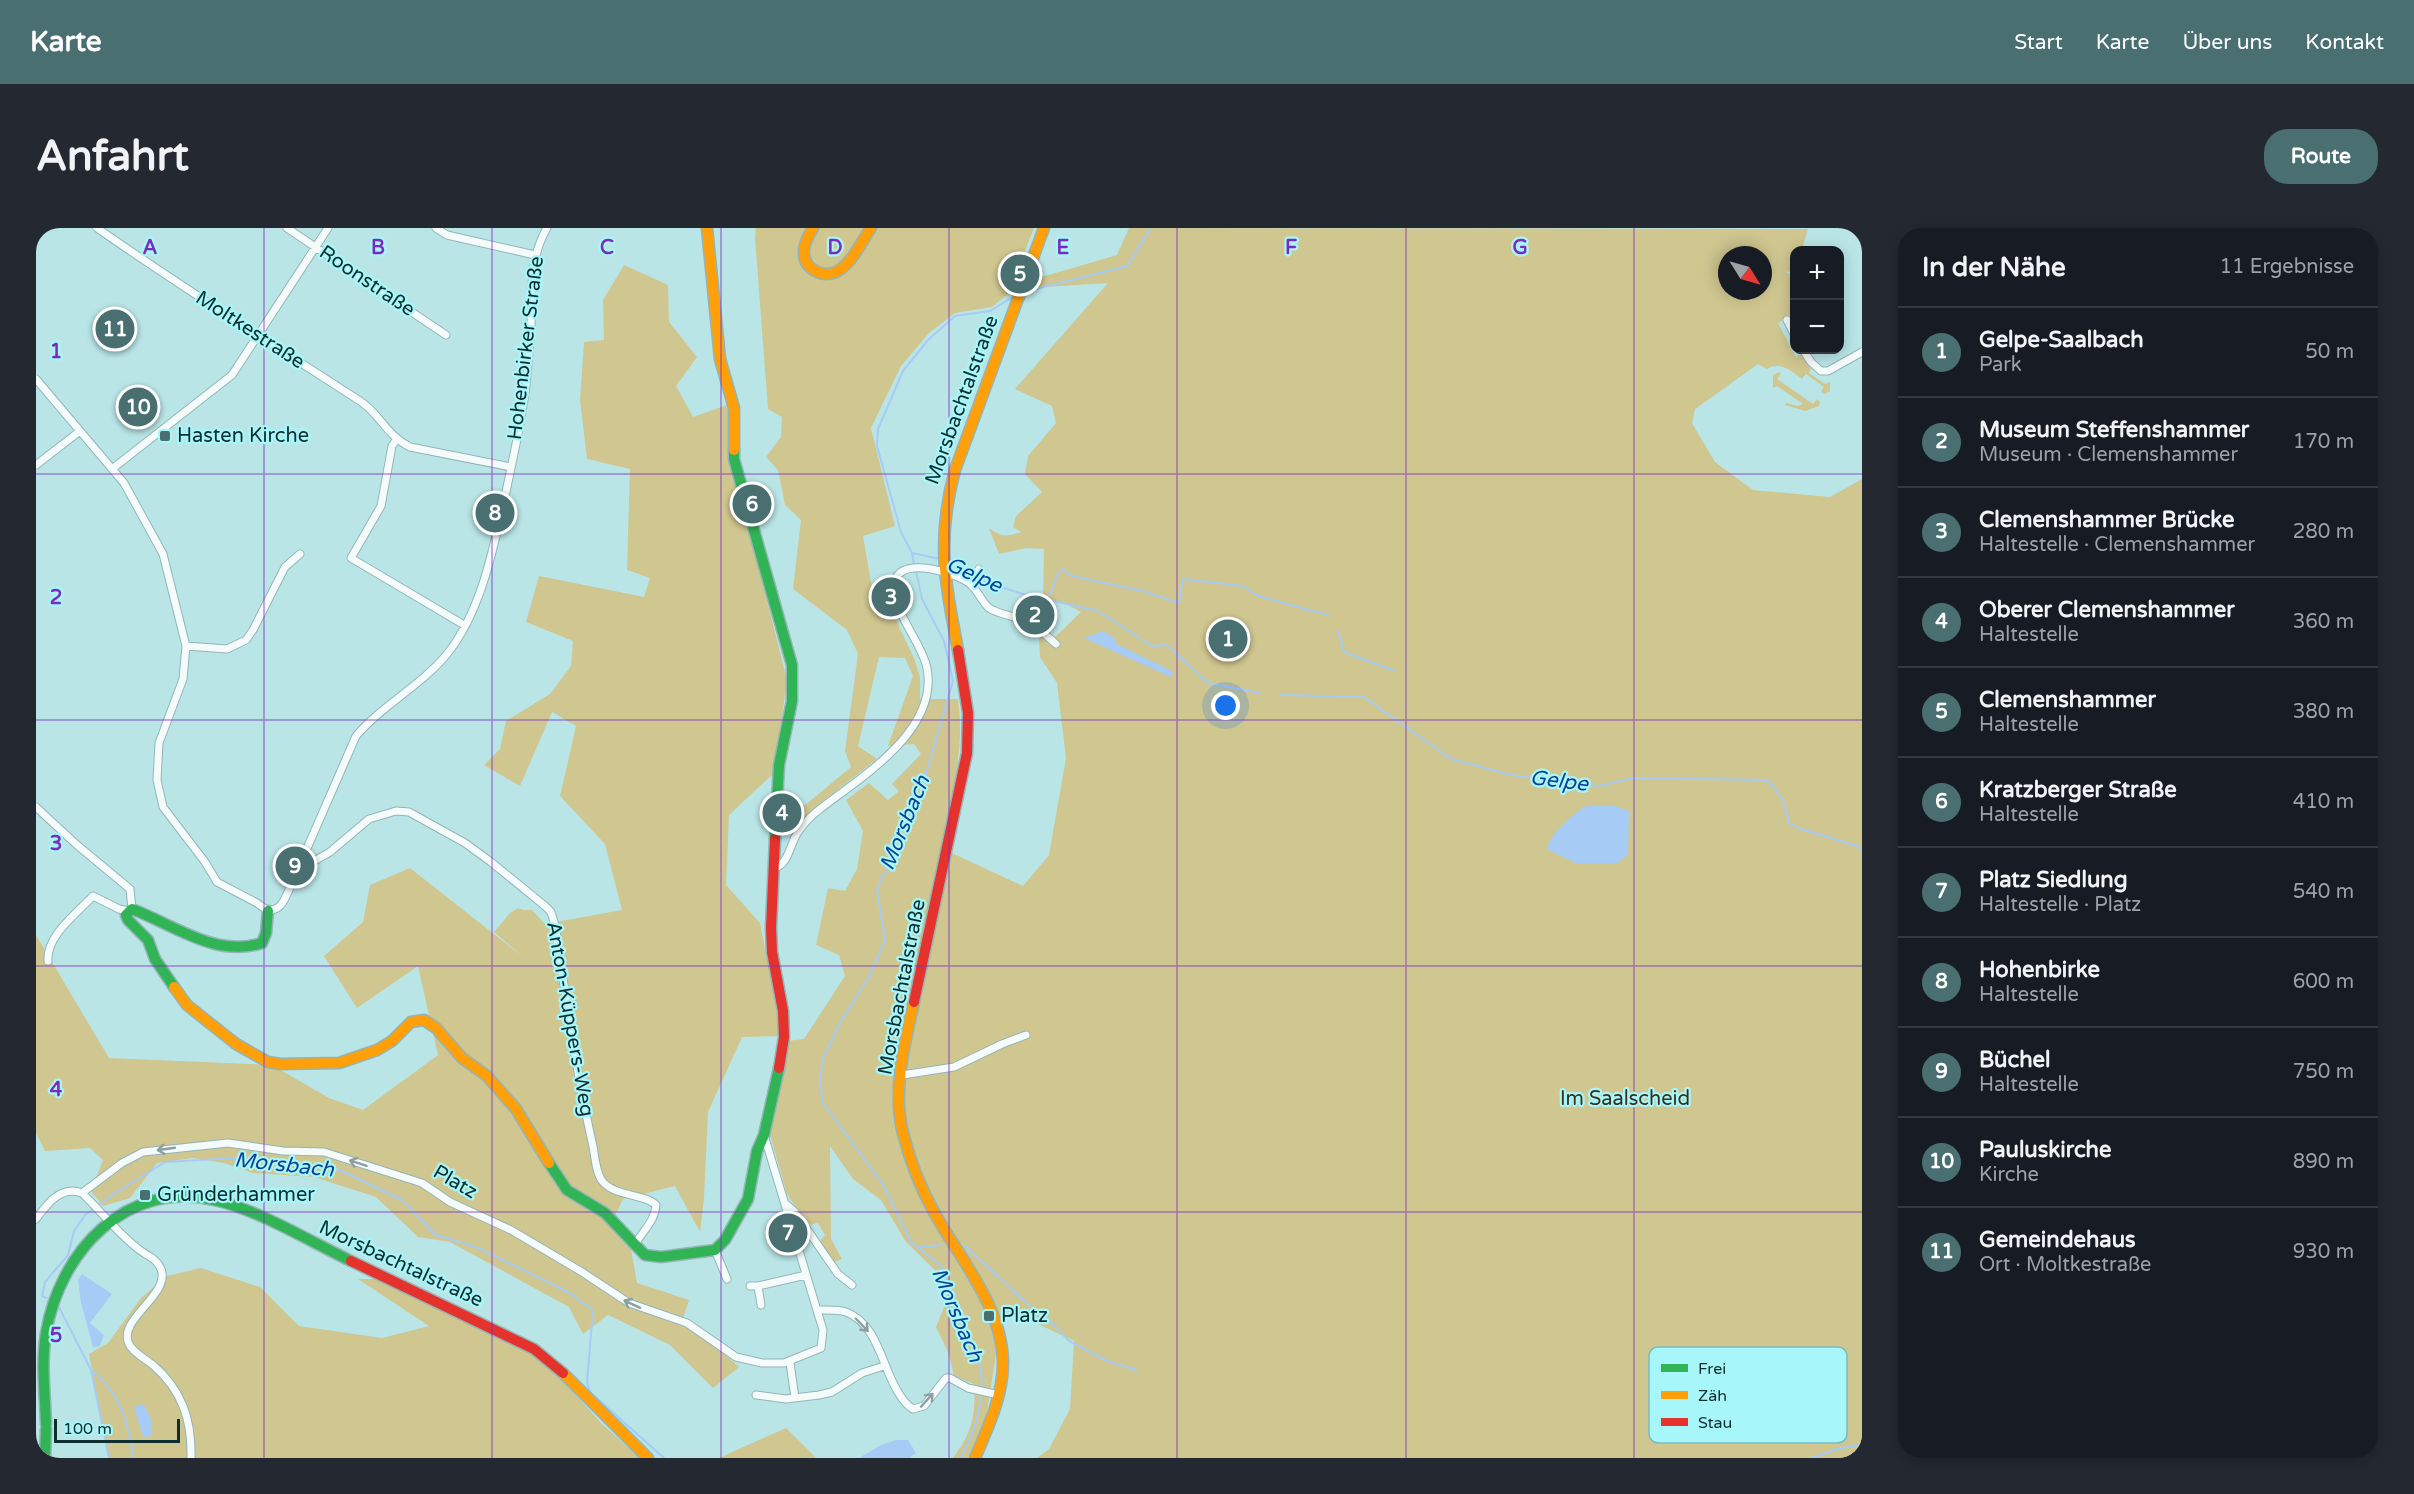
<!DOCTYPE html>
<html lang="de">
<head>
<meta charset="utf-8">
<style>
  :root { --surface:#171b24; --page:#242831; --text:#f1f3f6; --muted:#9ea1a6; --line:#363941; --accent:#4a6f71 }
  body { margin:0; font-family:"Varela Round",sans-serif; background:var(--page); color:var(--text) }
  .controls { position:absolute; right:18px; top:18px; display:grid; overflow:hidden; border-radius:12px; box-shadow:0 3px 15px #0003 }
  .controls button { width:54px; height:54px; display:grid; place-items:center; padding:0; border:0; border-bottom:2px solid var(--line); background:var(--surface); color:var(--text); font:30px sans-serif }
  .compass { position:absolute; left:1682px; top:18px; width:54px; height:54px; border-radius:50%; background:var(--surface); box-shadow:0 3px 15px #0003; rotate:127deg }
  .scale { position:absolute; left:18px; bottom:15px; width:126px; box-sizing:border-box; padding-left:6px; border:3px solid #0d2f31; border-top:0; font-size:16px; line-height:21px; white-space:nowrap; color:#0d2f31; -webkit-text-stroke:4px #a7f6fa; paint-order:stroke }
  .you { position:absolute; left:1190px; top:478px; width:21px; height:21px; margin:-15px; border:4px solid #fff; border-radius:50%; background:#1a73e8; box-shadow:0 0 0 9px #1a73e833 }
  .badge { display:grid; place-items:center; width:39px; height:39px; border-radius:50%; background:var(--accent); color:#fff; font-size:20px; font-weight:700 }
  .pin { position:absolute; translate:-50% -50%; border:3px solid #fff; box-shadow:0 2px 6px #0006 }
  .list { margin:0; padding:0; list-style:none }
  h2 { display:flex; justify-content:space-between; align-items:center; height:78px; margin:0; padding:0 24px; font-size:26px }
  h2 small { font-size:20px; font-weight:400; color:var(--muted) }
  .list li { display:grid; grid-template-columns:39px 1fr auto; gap:18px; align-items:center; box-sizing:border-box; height:90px; padding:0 24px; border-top:2px solid var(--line) }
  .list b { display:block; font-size:22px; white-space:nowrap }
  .list p { margin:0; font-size:20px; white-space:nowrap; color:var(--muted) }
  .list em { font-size:20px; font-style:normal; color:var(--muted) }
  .map { position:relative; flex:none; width:1826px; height:1230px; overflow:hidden; border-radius:24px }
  header { display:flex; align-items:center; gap:36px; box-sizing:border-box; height:84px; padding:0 30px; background:var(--accent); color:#fff }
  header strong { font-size:28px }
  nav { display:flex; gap:33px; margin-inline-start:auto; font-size:21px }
  .intro { display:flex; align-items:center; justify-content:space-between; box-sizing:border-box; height:144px; padding:0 36px }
  h1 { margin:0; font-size:42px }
  .button { padding:15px 27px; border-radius:24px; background:var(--accent); color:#fff; font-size:21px; font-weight:700 }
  main { display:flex; gap:36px; padding:0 36px }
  aside { flex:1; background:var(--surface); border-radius:24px; box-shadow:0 3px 15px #0003 }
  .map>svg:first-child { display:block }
  .green { fill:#cfc690; fill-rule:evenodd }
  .water { fill:#a6ccf6 }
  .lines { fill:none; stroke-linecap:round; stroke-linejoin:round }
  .stream { stroke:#a6ccf6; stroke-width:2 }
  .street-casing { stroke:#93b5b7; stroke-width:9 }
  .fast-casing { stroke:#93b5b7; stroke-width:13 }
  .slow-casing { stroke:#93b5b7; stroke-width:13 }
  .jam-casing { stroke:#93b5b7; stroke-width:13 }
  .street { stroke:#f5fbfb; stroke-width:7 }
  .fast { stroke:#30b455; stroke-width:10 }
  .slow { stroke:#ff9f0a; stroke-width:10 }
  .jam { stroke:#e5322d; stroke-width:10 }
  .oneway { stroke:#8d9fa0 }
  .grid { fill:none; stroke:#7b2cbf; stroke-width:1.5; stroke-opacity:0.55 }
  .poi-dot { fill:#4a6f71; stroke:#a7f6fa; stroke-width:2 }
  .labels { text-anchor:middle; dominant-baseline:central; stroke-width:4.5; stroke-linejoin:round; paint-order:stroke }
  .street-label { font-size:20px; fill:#0d2f31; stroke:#a7f6fa }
  .poi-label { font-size:20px; fill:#0d2f31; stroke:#a7f6fa; text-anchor:start }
  .park-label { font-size:20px; fill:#3b2f1a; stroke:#a7f6fa }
  .water-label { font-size:21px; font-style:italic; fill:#0d4195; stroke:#a7f6fa }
  .key { fill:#a7f6fa; stroke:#79babe; stroke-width:1.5 }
  .key-label { font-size:16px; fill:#0d2f31 }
  .grid-label { font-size:20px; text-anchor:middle; font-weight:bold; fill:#7b2cbf; stroke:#a7f6fa; stroke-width:4.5; stroke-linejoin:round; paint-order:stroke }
</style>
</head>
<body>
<header>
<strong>Karte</strong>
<nav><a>Start</a><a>Karte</a><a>Über uns</a><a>Kontakt</a></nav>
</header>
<div class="intro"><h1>Anfahrt</h1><a class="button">Route</a></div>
<main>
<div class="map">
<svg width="1826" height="1230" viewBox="0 0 1826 1230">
  <rect width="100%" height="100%" fill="#bae5e7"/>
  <path class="green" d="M720,0H998L980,45L999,51L1081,27L1093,0L1772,1L1766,21L1768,22H1758V43L1749,44L1758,48V85L1742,95L1760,129L1765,126L1775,141L1773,145L1789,156L1794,154V163L1789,166L1785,164L1788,159L1770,146L1766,151C1755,143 1744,133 1731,141L1722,136L1659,181L1656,195L1679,234L1717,262L1794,269L1826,251V1230H1001L1013,1221L1034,1181L1038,1113L974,1083L956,1097L961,1120L951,1184L941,1214L932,1230H917C936,1206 940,1186 938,1156L918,1148L913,1126L900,1099L912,1069L902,1045L870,1014L845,972L817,951L794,918L795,1011L806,1031L796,1035L784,1013L789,1007L782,995L772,997L751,966L733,903L752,813L768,811L809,748L803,727L780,717L792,660L809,663L821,641L827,603L810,572L833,555L852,572L863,563L856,556L885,526L878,516L852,518L877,448L869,430L843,429L822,518L841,531L786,574L752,606L756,588L815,539L809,523L822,426L811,402L757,361L765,292L749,277L742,242L730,229L745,209L746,189L732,181L719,10ZM1691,27H1727V63H1691ZM1072,55L979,161L1016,178L1020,195L992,228L989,246L1006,264L980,288L977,299L985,304C971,309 965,309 953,300L963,326L990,320L1008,321L1007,371L1030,376L1045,384L1020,408H1003L1004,429L1021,455L1030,530L1013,627L987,658L905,620C916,570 929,522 922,471H884V449L878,430L864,401L849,363L837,366L827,308L859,298L835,200L865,138L893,105L919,85L956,79L978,61Z
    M588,37L632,57L633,94L661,129L640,158L657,189L691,177L694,194L693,223L751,452L738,545L693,587L690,657L724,695L741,780L742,808L706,809L672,884L668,970L664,1004L639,958L587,971L574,998L594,1016L601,1055L653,1072L647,1090L703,1139L677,1160L634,1117L572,1087L547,1106L533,1079L414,1014L382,1009L340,969L278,949L217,945L188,935L157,930L121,935L94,970L67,978L55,963L67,932L54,920L9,923L0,905V707L73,830L236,837L293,870L327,882L402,827L382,738L321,780L288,728L327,694L334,657L374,640L487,729L458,704L474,685L482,680L487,682H496L509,696L586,682L569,616L524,568L540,498L516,484L484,558L448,537L464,521L470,493L514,466L535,438L537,413L490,394L503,348L608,369L614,350L591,342L594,241L551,231L544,172L548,114L568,112L567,72Z
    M1743,144L1745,145L1741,151L1777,176L1781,171L1784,174L1783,178L1769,183L1749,177L1750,175L1762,178L1767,176L1741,158L1737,160V147Z
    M165,1040L224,1059L263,1098L346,1110L393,1098L322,1051H345L497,1125L520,1145L566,1196L604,1230H72L53,1126L72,1115L105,1070L131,1048Z
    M750,1200L780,1230H683Z"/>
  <path class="water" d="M1067,403L1080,411L1079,415L1138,444L1135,449L1048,410Z
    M1551,577L1579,578L1593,583L1592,627L1581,635H1539L1511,621C1515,603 1536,588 1551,577Z
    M46,1046L76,1066L54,1095L68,1107L64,1118L57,1119L45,1075L42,1052Z
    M107,1176C114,1187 118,1195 115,1208L107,1209L98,1179Z
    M860,1212H872L880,1225L873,1230H823L845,1217Z"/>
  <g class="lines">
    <path class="stream" d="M988,64L1091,38L1115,0
      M876,325L904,331
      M910,333L920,335L937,345
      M878,337L876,325L865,304L841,218L842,201L867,143L892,112L919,88L954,83L980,67
      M880,343L886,371L908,413L917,453L885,563L859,608L854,637L846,649L841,662L849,712L833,749L805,793L787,830L784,852L787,875L848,958L875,1014L905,1038L944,1137C950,1168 940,1202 925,1230
      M941,348L952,355L990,367L1062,383L1116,418L1131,417L1172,455L1225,465
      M1011,372C1018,361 1019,345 1026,341L1036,348L1107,363L1140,374H1143L1147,351L1207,358L1222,368L1292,387
      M1302,403L1308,424L1359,443
      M1245,467L1328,469L1415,531L1475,547L1562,558L1598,550L1731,552C1746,567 1749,574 1753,595L1762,600L1821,618L1826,622
      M929,1018L995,1079L1012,1091L1033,1113L1071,1133L1098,1141L1100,1144
      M884,1019L905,1017
      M11,1070L6,1068L9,1054L32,1027L38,1003L49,987L79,965L129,934L200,930L304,942L366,972L400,1007L440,1019L532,1064L557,1082L551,1154L554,1164L628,1230
      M22,1077L55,1142L73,1230
      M55,1142C84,1164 93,1195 97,1230
      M1776,1230L1801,1221L1826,1216"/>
    <defs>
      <path id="street" d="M61,0C147,60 236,116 324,173C344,186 351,208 374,219L475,239
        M251,0L410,107
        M400,0L411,7L499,27
        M1824,0L1826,5
        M1751,92L1758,106
        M1767,122L1775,134L1785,143H1792L1826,124
        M0,151L88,255L127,326L150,418L147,451L123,515L121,552L127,579L169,634L181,654L221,675L232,683C245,681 247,675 252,664L320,508C346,477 385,458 411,426C446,383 458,317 470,264C477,229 486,193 490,157C492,137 494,117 495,97C496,63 493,31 511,0
        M360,212L356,218L345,278L315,330L428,397
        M0,237L44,203
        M76,241L196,147L292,0
        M934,356L943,341
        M150,418L191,421L210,412L217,402L249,339L264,326
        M0,579L41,617L94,661L96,681
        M738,640C753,637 754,615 762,604C768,595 775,588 784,581C825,549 903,503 891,440C888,425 877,409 870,395C864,384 854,364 859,352C868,328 919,345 933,355C942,362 945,373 953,380C962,386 974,387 983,391C998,396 1009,406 1020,416
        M259,644L294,624L333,591L360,583L373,584L429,615L455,634L509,678L515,684L519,697C530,770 540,843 556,914C559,925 559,945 567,954C580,969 610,966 620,977C619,994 606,1003 599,1017
        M12,733C10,708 41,685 57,668L83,681L93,683
        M866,847L918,839L966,816L990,807
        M46,965L86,935L107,924L192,915L247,923L288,924L386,955L414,974L475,1002L546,1044L593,1075L651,1095L700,1129L726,1135H748L785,1120L787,1102L728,907
        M750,976L759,984L802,1046L816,1057
        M0,991C11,976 25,957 46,965C66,984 83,1007 105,1023C112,1028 121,1031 125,1041C135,1067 81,1091 93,1116C97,1125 110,1131 117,1137C146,1162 156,1192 155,1230
        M679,1022L691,1051
        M714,1058H722L770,1047
        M722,1058L725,1077
        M783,1082C792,1082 802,1081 810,1084C842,1096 846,1139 862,1164C866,1171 870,1177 877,1181L888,1178L910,1150H914L932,1160L963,1167
        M754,1135L759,1170
        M720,1167L750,1171L783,1167L796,1164L826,1145L848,1138"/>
      <path id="fast" d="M698,222V231L756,437V473L743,537L739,611
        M138,759L119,731L112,712L92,692L90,687L96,681C138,697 180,730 226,715L230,705L232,683
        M513,935L531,962L569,985L609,1027L625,1029L679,1022L689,1012L712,971L721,923L728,907L743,840
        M10,1196C9,1166 5,1135 10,1105C24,1023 90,952 178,972C221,981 275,1014 315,1033
        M9,1230L10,1201"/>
      <path id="slow" d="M671,0L684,131L698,180V222
        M777,0C772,8 767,17 768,26C769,41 786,50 800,44C816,36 825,14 835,0
        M922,422C909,353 900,312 919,242L1008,0
        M138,759L151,777L200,816L232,834L244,836L303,835L341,822L356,813L375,794L388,792L400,800L426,830L451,848L480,881L513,935
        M878,774C869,814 857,860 866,901C873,931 884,959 899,986C925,1032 966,1079 967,1134C967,1169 952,1199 939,1230
        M527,1145L612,1230"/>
      <path id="jam" d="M739,611L735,699L736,724L747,783L748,809L743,840
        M878,774L931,525L932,485L922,422
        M315,1033L498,1121L527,1145"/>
    </defs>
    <use href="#street" class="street-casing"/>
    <use href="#fast" class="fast-casing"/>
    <use href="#slow" class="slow-casing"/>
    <use href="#jam" class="jam-casing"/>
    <use href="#street" class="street"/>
    <use href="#fast" class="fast"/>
    <use href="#slow" class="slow"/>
    <use href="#jam" class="jam"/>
  </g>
  <defs><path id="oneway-shaft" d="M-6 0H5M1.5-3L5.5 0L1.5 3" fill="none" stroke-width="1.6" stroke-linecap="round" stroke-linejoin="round" transform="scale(1.5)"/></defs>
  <g class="oneway">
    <use href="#oneway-shaft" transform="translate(130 921) rotate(172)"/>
    <use href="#oneway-shaft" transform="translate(322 935) rotate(-162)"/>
    <use href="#oneway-shaft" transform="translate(596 1076) rotate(-155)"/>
    <use href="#oneway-shaft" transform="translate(826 1097) rotate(46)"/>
    <use href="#oneway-shaft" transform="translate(891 1172) rotate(-48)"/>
  </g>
  <path class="grid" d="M228,0V1230M456,0V1230M685,0V1230M913,0V1230M1141,0V1230M1370,0V1230M1598,0V1230M0,246H1826M0,492H1826M0,738H1826M0,984H1826"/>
  <g class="poi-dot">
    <rect x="123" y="202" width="12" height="12" rx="3"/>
    <rect x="103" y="961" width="12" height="12" rx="3"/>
    <rect x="947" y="1082" width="12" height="12" rx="3"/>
  </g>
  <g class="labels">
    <g class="street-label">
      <text transform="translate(331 53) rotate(34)">Roonstraße</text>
      <text transform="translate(214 102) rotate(33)">Moltkestraße</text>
      <text transform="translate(490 120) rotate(-83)">Hohenbirker Straße</text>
      <text transform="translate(926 172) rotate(-70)">Morsbachtalstraße</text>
      <text transform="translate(866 759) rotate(-79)">Morsbachtalstraße</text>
      <text transform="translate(534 791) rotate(80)">Anton-Küppers-Weg</text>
      <text transform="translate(419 954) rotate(30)">Platz</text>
      <text transform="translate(365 1036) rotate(25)">Morsbachtalstraße</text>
    </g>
    <g class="poi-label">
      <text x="141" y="208">Hasten Kirche</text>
      <text x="121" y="967">Gründerhammer</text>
      <text x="965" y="1088">Platz</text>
    </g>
    <g class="park-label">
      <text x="1589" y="871">Im Saalscheid</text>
    </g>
    <g class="water-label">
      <text transform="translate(938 347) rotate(24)">Gelpe</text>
      <text transform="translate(1523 553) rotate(7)">Gelpe</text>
      <text transform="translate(869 595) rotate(-68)">Morsbach</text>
      <text transform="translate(248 937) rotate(6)">Morsbach</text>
      <text transform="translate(921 1087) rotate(67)">Morsbach</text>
    </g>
  </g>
  <rect x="1613" y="1119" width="198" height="96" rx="9" class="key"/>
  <rect x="1625" y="1136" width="27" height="8" fill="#30b455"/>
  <rect x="1625" y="1163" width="27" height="8" fill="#ff9f0a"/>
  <rect x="1625" y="1190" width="27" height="8" fill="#e5322d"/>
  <g class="key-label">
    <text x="1662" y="1146">Frei</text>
    <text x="1662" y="1173">Zäh</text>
    <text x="1662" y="1200">Stau</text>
  </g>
  <g class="grid-label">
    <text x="114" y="26">A</text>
    <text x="342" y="26">B</text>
    <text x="571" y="26">C</text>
    <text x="799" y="26">D</text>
    <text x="1027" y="26">E</text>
    <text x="1255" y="26">F</text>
    <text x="1484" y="26">G</text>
    <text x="20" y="130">1</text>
    <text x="20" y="376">2</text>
    <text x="20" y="622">3</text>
    <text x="20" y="868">4</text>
    <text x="20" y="1114">5</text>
  </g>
</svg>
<div class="controls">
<button>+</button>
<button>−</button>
</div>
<svg class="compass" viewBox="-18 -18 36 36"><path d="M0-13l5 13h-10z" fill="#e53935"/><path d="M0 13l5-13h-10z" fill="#9ea1a6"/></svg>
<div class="scale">100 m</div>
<div class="you"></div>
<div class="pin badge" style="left:1192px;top:411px">1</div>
<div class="pin badge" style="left:999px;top:387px">2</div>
<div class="pin badge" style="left:855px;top:369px">3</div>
<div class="pin badge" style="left:746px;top:585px">4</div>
<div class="pin badge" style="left:984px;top:46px">5</div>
<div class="pin badge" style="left:716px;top:276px">6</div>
<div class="pin badge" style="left:752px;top:1005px">7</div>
<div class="pin badge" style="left:459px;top:285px">8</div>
<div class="pin badge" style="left:259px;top:638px">9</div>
<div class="pin badge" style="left:102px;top:179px">10</div>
<div class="pin badge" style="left:79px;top:101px">11</div>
</div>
<aside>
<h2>In der Nähe<small>11 Ergebnisse</small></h2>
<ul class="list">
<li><span class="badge">1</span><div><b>Gelpe-Saalbach</b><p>Park</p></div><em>50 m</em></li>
<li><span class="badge">2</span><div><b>Museum Steffenshammer</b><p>Museum · Clemenshammer</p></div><em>170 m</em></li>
<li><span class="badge">3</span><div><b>Clemenshammer Brücke</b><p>Haltestelle · Clemenshammer</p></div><em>280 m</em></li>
<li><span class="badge">4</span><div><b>Oberer Clemenshammer</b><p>Haltestelle</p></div><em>360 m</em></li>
<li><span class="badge">5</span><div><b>Clemenshammer</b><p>Haltestelle</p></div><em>380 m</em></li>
<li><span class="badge">6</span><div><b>Kratzberger Straße</b><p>Haltestelle</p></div><em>410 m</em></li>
<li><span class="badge">7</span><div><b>Platz Siedlung</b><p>Haltestelle · Platz</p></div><em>540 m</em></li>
<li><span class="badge">8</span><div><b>Hohenbirke</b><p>Haltestelle</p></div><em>600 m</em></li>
<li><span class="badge">9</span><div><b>Büchel</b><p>Haltestelle</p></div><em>750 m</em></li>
<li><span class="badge">10</span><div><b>Pauluskirche</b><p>Kirche</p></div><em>890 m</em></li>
<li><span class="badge">11</span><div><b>Gemeindehaus</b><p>Ort · Moltkestraße</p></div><em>930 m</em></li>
</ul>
</aside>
</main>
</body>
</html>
